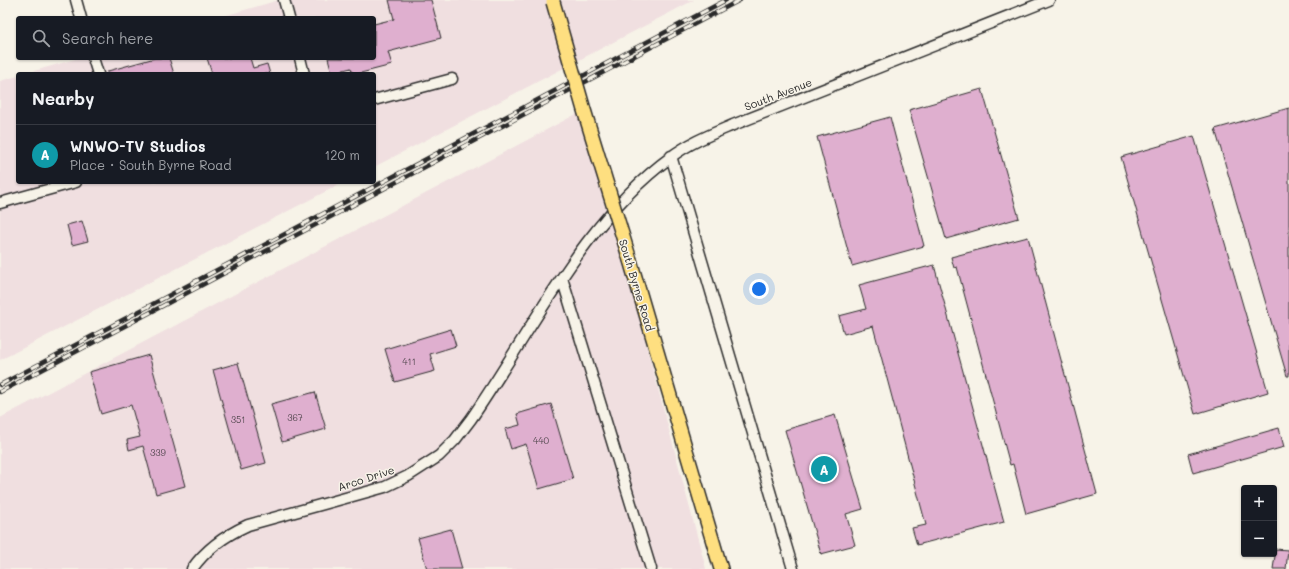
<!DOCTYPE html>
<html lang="en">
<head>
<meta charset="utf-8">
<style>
  :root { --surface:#171b24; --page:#242831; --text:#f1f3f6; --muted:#9ea1a6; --line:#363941; --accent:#1a73e8 }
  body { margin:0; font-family:Mali,sans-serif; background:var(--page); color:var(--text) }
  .controls { position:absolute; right:12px; bottom:12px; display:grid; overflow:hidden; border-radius:4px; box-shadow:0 1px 3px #0004 }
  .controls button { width:36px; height:36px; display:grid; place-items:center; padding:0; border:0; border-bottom:1px solid var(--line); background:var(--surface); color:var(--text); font:20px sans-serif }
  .you { position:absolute; left:759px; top:289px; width:14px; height:14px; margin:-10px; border:3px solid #fff; border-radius:50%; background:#1a73e8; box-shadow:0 0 0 6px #1a73e833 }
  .badge { display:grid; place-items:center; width:26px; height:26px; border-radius:50%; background:var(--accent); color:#fff; font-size:13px; font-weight:700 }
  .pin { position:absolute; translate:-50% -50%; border:2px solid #fff; box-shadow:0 1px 4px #0006 }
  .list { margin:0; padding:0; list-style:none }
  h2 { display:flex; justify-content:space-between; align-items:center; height:52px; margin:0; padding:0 16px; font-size:17px }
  h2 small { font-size:13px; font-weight:400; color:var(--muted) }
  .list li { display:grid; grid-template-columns:26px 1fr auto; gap:12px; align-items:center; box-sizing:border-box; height:60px; padding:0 16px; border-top:1px solid var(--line) }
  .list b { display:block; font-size:15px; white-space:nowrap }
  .list p { margin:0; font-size:13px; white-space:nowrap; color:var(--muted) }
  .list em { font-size:13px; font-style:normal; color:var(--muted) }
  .icon { flex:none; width:22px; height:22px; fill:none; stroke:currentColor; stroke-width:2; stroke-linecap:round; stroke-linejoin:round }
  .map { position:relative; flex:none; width:1289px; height:569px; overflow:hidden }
  .search { position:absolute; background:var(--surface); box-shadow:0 1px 3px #0004; left:16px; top:16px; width:360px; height:44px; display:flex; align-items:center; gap:10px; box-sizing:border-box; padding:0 14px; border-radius:4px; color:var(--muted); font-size:15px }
  .panel { position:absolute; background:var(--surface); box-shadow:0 1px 3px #0004; left:16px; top:72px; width:360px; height:112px; border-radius:4px }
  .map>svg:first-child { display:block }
  .built { fill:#f0dfe0 }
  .building { fill:#dfafcf; stroke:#2b2b2b }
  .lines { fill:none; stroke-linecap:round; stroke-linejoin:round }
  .minor-casing { stroke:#2b2b2b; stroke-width:13 }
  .major-casing { stroke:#2b2b2b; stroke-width:16 }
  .minor { stroke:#f7f3e8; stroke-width:10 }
  .major { stroke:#fedf80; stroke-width:13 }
  .rail-casing { stroke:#2b2b2b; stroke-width:4.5 }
  .rail { stroke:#f7f3e8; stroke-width:3; stroke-dasharray:9; stroke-linecap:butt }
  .major-bridge-casing { stroke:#2b2b2b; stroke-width:16; stroke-linecap:butt }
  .major-bridge { stroke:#fedf80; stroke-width:13 }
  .labels { text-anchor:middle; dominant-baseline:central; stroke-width:3; stroke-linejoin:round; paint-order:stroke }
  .number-label { font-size:9px; fill:#584c54 }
  .street-label { font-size:11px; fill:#2b2b2b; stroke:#f7f3e8 }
</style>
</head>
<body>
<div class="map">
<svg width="1289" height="569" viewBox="0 0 1289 569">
  <rect width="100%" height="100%" fill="#f7f3e8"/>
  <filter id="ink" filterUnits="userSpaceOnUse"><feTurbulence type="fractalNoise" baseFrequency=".025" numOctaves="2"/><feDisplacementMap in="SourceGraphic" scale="8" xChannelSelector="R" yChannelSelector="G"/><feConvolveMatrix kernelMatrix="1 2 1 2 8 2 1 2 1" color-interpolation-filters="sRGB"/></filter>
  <g filter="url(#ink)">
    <path class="built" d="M279,0H694L374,167V74H24L79,58H374V18H217Z
      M18,76V182H344L0,360V81Z
      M584,110L706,569H0V418Z"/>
    <path class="building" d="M389,0H431L441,38L388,52L392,65L357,74H353L351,68L332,73L328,58H374V24L394,19Z
      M155,58H169L174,74H108V71Z
      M207,58H250L253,68L267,64L270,74H212Z
      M982,89L1019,218L946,239L909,110Z
      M1289,108V376H1287L1215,129Z
      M890,117L924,246L852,266L817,137Z
      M1194,136L1268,392L1195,414L1121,157Z
      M82,221L88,241L72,245L67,225Z
      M1028,237L1097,494L1026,514L1013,464L1010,465L957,267L954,268L951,257Z
      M934,265L1004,522L917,545L912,528L926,525L873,326L844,334L839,316L866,309L859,285Z
      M451,329L456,346L430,354L435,371L395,382L385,349Z
      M149,355L185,486L156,494L143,446L129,450L127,440L140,437L131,405L101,414L89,372Z
      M238,363L266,463L241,470L213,370Z
      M315,392L326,429L282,442L271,404Z
      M551,404L573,479L539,489L526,444L511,449L505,429L520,425L517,414Z
      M835,415L863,509L846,514L855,545L821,554L785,430Z
      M1279,428L1284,447L1193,473L1188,454Z
      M451,529L462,569H427L418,538Z
      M1276,549L1288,550L1286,569H1273Z"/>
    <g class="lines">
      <defs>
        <path id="minor" d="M76,0L81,18
          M284,0L289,18
          M93,58L98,74
          M300,58L304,74
          M374,100L452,79
          M671,156L793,569
          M0,203L76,182
          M562,278L651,569
          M192,569C206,549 226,535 248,525L385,487L408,476L439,456L455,440L471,419C532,331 583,221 671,157C689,143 712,134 733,125L1049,0"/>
        <path id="major" d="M630,260L721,569"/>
      </defs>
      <use href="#minor" class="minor-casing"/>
      <use href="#major" class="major-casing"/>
      <use href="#minor" class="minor"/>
      <use href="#major" class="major"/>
      <defs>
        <path id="rail" d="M0,385L726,0
          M0,392L740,0"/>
      </defs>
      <use href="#rail" class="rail-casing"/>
      <use href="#rail" class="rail"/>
      <defs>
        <path id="major-bridge" d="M553,2L584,110L630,260"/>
      </defs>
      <use href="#major-bridge" class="major-bridge-casing"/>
      <use href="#major-bridge" class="major-bridge"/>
    </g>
  </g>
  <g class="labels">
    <g class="number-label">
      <text x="409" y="361">411</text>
      <text x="295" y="417">367</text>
      <text x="238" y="419">351</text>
      <text x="541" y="440">440</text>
      <text x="158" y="452">339</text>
    </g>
    <g class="street-label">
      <text transform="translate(778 94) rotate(-21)">South Avenue</text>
      <text transform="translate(637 285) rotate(73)">South Byrne Road</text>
      <text transform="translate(366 478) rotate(-18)">Arco Drive</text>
    </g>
  </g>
</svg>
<div class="controls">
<button>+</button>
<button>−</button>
</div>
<div class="you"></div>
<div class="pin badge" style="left:824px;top:469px;background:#0f9aa8">A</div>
<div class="search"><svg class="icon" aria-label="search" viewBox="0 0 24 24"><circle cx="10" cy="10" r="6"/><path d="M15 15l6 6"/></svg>Search here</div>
<section class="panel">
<h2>Nearby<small></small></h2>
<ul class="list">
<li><span class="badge" style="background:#0f9aa8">A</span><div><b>WNWO-TV Studios</b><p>Place · South Byrne Road</p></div><em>120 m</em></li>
</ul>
</section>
</div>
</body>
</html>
